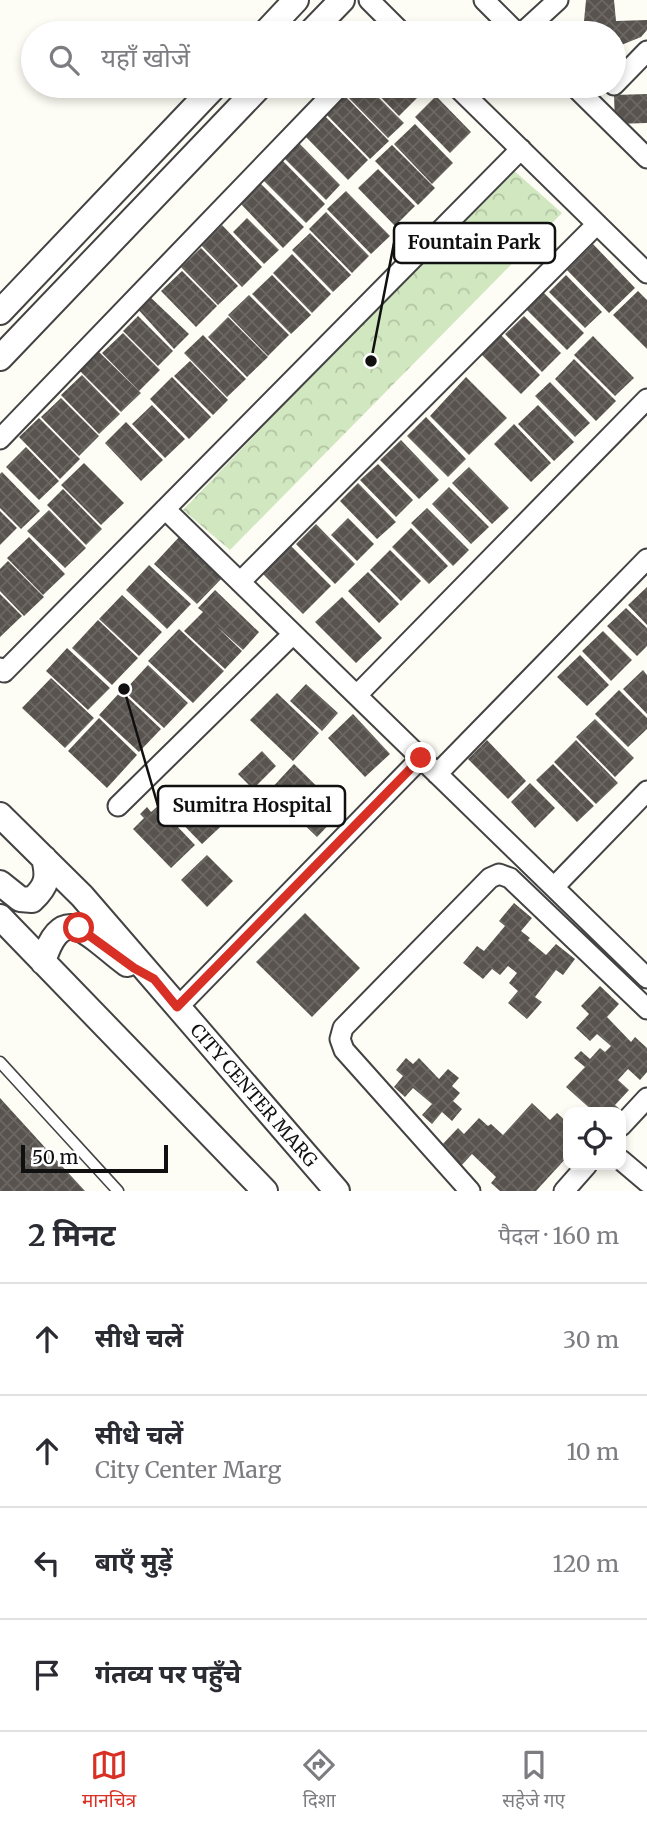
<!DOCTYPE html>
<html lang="hi">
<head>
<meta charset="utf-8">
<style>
  :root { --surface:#fff; --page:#f7f7f7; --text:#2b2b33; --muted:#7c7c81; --line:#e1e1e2; --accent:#d93025 }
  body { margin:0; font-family:Merriweather,"Noto Sans Devanagari",serif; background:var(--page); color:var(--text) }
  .controls { position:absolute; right:21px; bottom:21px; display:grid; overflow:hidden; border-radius:14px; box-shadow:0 4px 10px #0003 }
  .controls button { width:63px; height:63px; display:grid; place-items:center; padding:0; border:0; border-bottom:2px solid var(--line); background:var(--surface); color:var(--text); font:35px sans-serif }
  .scale { position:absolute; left:21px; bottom:18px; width:147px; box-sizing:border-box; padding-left:7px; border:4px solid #101010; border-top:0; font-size:19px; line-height:24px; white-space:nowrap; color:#101010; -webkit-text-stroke:5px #fff; paint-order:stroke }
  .stop { position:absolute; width:21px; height:21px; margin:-16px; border:5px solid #d93025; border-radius:50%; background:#fff }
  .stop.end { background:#d93025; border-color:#fff; box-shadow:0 2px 7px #0008 }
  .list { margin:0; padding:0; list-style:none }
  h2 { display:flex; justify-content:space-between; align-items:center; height:91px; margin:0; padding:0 28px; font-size:30px }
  h2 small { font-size:23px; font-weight:400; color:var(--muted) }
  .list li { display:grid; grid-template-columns:46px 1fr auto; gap:21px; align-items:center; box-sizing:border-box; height:112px; padding:0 28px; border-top:2px solid var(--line) }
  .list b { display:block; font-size:26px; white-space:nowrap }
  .list p { margin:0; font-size:23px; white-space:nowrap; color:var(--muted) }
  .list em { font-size:23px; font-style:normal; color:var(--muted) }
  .icon { flex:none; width:38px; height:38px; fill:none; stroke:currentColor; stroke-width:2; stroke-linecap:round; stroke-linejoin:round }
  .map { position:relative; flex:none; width:647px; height:1191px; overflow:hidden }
  .search { position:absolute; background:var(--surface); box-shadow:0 4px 10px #0003; left:21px; right:21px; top:21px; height:77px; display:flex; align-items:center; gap:18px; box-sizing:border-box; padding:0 24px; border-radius:38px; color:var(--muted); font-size:26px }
  .sheet { height:539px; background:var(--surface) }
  nav { display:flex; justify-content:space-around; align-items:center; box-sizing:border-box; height:98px; border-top:2px solid var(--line); background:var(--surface); font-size:19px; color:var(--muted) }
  nav a { display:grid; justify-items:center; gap:4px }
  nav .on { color:var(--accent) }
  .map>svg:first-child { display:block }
  .park { fill:url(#park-crowns) }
  .building { fill:url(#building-cross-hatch) }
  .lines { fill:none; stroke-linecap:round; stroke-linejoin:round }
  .service-casing { stroke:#434343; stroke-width:13 }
  .minor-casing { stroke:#434343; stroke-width:23 }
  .tertiary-casing { stroke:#434343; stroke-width:28 }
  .service { stroke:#fff; stroke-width:10 }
  .minor { stroke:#fff; stroke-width:19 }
  .tertiary { stroke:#fff; stroke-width:24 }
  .route { stroke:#d93025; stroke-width:9 }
  .labels { text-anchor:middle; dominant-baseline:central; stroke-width:7; stroke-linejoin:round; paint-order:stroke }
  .street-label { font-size:18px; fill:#101010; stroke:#fff }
  .leader { fill:none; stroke:#101010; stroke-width:2.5 }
  .callout-dot { fill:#101010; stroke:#fff; stroke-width:2.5 }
  .callout { fill:#fff; stroke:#101010; stroke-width:2.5 }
  .callout-label { font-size:19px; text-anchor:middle; font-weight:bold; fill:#101010 }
</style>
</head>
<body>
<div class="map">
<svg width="647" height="1191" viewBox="0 0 647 1191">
  <defs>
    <pattern id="park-crowns" width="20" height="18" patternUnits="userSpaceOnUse" patternTransform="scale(1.75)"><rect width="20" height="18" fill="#d1e7c0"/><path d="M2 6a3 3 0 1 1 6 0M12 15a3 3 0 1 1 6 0" fill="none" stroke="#b2c5a4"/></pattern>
    <pattern id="building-cross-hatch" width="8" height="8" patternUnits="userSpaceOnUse" patternTransform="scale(1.75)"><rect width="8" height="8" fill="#58534e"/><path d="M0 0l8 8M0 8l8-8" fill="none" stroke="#6b6763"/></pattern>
  </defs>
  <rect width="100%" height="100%" fill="#fefdf5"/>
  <path class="park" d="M511,168L562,213L230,550L183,510Z"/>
  <path class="building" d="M586,0H614L616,21L647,20V30L641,37L614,48V33H548V21H584Z
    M351,86H367L404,123L388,138L344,93Z
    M370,86H410L420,95L399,116Z
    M343,94L389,141L370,159L324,112Z
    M647,94V123L615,124L614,95Z
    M436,96L471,132L450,153L415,117Z
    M323,114L368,160L348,180L303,134Z
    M415,124L453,163L432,184L394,144Z
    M295,139L340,185L326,200L280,154Z
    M392,145L435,188L418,205L375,161Z
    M279,157L325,204L306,223L259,176Z
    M378,169L415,206L395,226L358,188Z
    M259,182L304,227L283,248L239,202Z
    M346,191L390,236L371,254L327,209Z
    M326,212L369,256L352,273L309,229Z
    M247,218L279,250L264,264L233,232Z
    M222,225L262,267L242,287L201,245Z
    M310,233L351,275L333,292L292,250Z
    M593,244L635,288L609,313L567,270Z
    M201,248L238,286L218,305L181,267Z
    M292,254L331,294L312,313L273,273Z
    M182,271L217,306L196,327L161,291Z
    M272,275L311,315L291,334L252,294Z
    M566,275L602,312L585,328L549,292Z
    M638,291L647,300V349L613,315Z
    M543,292L584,333L567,350L526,309Z
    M147,294L189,334L174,349L135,306Z
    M249,295L289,335L268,356L228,315Z
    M138,316L173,351L158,366L123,331Z
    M524,316L561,353L542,372L505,334Z
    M228,317L268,357L247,377L208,337Z
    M123,333L160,370L139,391L102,353Z
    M203,335L246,379L227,397L184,353Z
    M501,335L540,375L521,394L481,354Z
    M593,336L634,378L615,396L574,355Z
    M99,352L141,393L121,412L80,371Z
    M574,359L616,401L596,421L555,379Z
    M190,361L228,400L213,415L174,376Z
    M82,375L120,414L99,434L61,395Z
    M172,377L211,417L189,439L150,399Z
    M466,377L507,418L469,455L430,416Z
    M550,382L590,423L575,437L535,396Z
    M61,398L99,436L79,456L41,417Z
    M152,405L185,439L165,458L132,424Z
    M538,405L574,442L554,461L518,424Z
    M426,417L466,459L448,477L407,436Z
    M39,418L80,459L60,479L19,437Z
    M126,422L163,460L141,481L105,443Z
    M514,424L551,463L531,482L494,444Z
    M401,440L439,480L419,499L380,460Z
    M26,447L59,481L39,500L6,467Z
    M84,463L124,503L101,525L61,485Z
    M378,464L413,500L396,517L360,480Z
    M469,467L509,508L492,524L452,483Z
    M2,472L40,511L21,529L0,508V474Z
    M358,483L396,522L377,539L340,501Z
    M449,487L489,527L471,544L432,504Z
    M63,489L102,529L86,545L47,505Z
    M427,508L469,550L453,566L411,523Z
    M49,510L86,548L65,568L27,531Z
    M0,511L17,528L0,545Z
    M348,518L374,544L357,561L331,535Z
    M316,524L355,564L335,584L296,544Z
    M411,528L448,566L429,584L392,547Z
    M180,536L223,577L197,604L154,564Z
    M29,537L65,574L43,595L7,558Z
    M287,542L331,586L303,614L259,570Z
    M390,550L421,581L401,601L370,570Z
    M8,561L44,597L24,616L0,591V569Z
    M149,565L191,604L167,629L126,590Z
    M368,572L399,604L379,623L348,591Z
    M647,587V625L628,605Z
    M215,590L259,632L243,650L216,626L242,651L225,669L184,631L203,612L198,608Z
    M0,594L22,616L0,637Z
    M122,595L162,632L139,656L99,619Z
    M342,597L382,638L356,663L315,622Z
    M626,608L647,628V646L637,656L607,626Z
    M98,620L138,658L112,685L72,648Z
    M179,629L224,671L193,703L148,661Z
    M603,631L632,660L611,681L582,651Z
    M67,648L110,688L88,710L46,671Z
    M580,655L609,685L587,706L557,677Z
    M148,665L188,703L164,728L124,691Z
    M643,670L647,675V714L623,689Z
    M51,678L94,718L65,748L22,708Z
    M306,684L338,713L322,731L290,701Z
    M619,690L647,718V729L628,747L595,714Z
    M121,691L161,729L139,752L99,715Z
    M277,693L319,733L293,761L250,720Z
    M353,714L390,754L365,777L328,738Z
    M99,718L137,755L107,788L68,751Z
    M595,719L634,758L615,777L576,737Z
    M487,740L526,781L508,799L468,759Z
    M576,740L618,783L596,804L554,762Z
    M262,751L276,766L253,789L238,774Z
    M294,764L342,811L317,837L269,791Z
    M553,764L594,806L577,822L536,780Z
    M530,783L555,808L535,828L511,802Z
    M190,785L215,811L221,805L232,816L202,844L167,808Z
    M158,806L195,845L171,868L133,829L144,818L140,814L147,807L151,812Z
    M207,855L233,881L207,907L181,880Z
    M514,903L532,918L521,931L530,938L528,940L546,955L556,944L575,959L563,975L556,970L535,997L542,1002L527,1019L508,1003L518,991L509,983L517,973L508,966L500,975L492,969L483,979L463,963L477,946L484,951L505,926L499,921Z
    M305,913L360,968L312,1017L256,962Z
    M600,986L619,1004L607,1017L631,1042L635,1037L647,1048V1072L640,1080L628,1069L618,1080L629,1090L615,1105L623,1112H594L566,1087L585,1067L574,1058L581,1051L590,1059L600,1048L605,1052L611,1046L597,1034L590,1041L576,1028L589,1014L581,1006Z
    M406,1058L413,1064L419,1058L439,1079L448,1069L459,1078L452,1086L460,1093L453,1101L462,1109L452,1121L442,1112L432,1124L422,1115L432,1104L413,1088L405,1097L394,1087L403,1076L396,1070Z
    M0,1098L61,1165L85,1191H0Z
    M532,1103L550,1120L557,1113L568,1123V1156L536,1191H500L491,1183L496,1177L472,1154L460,1167L439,1148L458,1128L464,1134L479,1118L488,1126L491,1124L503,1135Z"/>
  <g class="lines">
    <defs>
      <path id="service" d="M0,1062L118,1191"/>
      <path id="minor" d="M369,0L402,33
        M484,0L517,33
        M522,33L558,0
        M614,85L647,51
        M456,86L647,273
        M574,86L647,158
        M0,439L340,86
        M165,509L647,978
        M240,582L597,224
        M0,668L4,672L521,149
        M357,695L647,399
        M437,774L647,559
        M118,806L293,634
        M554,887L647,791
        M178,1007L421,758
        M621,1126L647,1098
        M621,1160L647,1182
        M470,1191L344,1050L340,1039L343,1028L490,878L499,874L510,878L647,1009
        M564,1191L587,1165"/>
      <path id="tertiary" d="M265,33L296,0
        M310,33L342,0
        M0,312L215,86
        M0,358L260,86
        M0,815L82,896L337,1191
        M0,883L20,899L32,900C47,886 49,878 44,858
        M0,917L265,1191
        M43,962C63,896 92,939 127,964"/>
    </defs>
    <use href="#service" class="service-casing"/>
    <use href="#minor" class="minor-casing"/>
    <use href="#tertiary" class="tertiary-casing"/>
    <use href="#service" class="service"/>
    <use href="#minor" class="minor"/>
    <use href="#tertiary" class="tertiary"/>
  </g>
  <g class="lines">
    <path class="route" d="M79,928L134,968L154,979L177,1007L421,758"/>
  </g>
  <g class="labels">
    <g class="street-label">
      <text transform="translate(254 1095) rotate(49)">CITY CENTER MARG</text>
    </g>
  </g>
  <path class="leader" d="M371 361L394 243M124 689L158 806"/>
  <g class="callout-dot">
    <circle cx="371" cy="361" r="7"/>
    <circle cx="124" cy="689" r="7"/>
  </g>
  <g class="callout">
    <rect x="394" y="223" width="161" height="40" rx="7"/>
    <rect x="158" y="786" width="187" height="40" rx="7"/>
  </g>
  <g class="callout-label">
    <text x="474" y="249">Fountain Park</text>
    <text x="252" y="812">Sumitra Hospital</text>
  </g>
</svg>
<div class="controls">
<button><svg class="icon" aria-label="locate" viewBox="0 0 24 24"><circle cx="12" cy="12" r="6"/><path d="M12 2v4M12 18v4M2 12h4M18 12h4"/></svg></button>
</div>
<div class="scale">50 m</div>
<div class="stop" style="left:79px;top:928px"></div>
<div class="stop end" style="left:421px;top:758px"></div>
<div class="search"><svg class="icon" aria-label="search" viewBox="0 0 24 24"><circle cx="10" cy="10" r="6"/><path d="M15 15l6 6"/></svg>यहाँ खोजें</div>
</div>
<section class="sheet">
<h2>2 मिनट<small>पैदल · 160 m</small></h2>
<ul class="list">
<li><svg class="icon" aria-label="ahead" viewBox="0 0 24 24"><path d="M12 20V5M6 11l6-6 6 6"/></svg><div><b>सीधे चलें</b></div><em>30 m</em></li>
<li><svg class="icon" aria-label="ahead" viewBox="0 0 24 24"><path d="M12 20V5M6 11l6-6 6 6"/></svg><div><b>सीधे चलें</b><p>City Center Marg</p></div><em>10 m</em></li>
<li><svg class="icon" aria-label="left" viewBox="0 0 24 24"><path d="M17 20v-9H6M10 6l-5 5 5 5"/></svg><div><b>बाएँ मुड़ें</b></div><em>120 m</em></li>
<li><svg class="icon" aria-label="arrive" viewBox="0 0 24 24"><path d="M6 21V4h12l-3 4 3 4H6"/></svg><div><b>गंतव्य पर पहुँचे</b></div></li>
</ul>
</section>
<nav>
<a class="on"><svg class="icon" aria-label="map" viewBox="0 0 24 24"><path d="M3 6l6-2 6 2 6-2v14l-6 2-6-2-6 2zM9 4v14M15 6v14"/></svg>मानचित्र</a>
<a><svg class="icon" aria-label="directions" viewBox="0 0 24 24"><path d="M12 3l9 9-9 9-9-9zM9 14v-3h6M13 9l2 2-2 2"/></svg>दिशा</a>
<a><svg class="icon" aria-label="saved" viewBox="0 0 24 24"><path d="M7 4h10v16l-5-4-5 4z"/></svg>सहेजे गए</a>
</nav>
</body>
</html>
